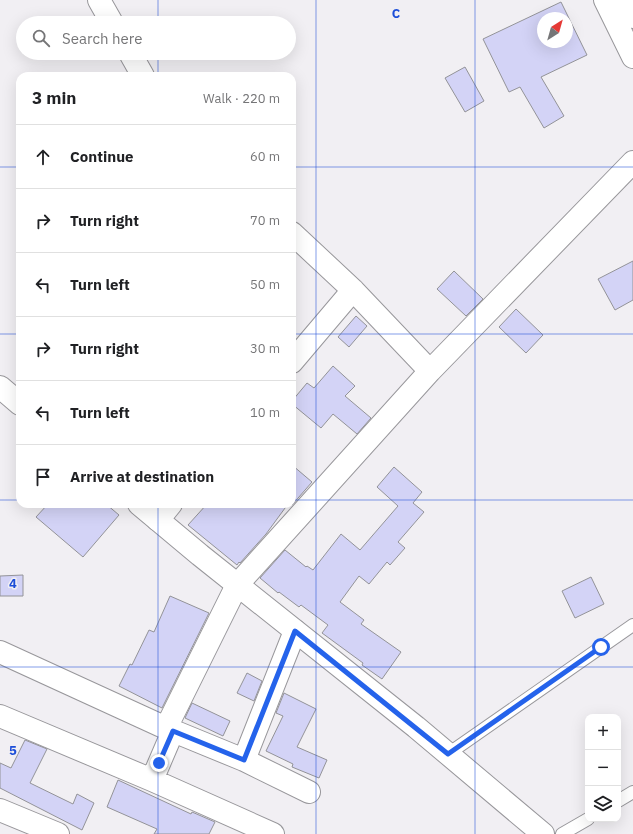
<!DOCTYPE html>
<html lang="en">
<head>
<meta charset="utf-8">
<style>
  :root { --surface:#fff; --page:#f6f6f6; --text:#202124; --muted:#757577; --line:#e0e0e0 }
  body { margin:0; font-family:"IBM Plex Sans",sans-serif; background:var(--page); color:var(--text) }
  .controls { position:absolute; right:12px; bottom:12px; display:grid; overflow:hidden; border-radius:8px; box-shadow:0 4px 16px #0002 }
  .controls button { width:36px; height:36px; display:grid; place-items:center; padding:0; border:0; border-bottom:1px solid var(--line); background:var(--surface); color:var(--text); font:20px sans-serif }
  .compass { position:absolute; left:537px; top:12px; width:36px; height:36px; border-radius:50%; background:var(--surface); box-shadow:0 4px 16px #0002; rotate:37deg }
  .stop { position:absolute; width:12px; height:12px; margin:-9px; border:3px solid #2563eb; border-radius:50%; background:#fff }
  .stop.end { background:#2563eb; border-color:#fff; box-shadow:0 1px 4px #0008 }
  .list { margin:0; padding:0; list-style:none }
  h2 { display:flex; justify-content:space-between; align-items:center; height:52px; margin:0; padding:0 16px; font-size:17px }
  h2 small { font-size:13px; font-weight:400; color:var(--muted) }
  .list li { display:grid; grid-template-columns:26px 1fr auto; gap:12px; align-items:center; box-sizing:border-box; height:64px; padding:0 16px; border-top:1px solid var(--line) }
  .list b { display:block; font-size:15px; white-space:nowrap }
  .list em { font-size:13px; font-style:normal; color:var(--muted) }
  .icon { flex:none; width:22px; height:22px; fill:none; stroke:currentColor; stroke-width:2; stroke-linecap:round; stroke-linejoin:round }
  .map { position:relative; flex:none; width:633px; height:834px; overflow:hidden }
  .search { position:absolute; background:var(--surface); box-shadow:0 4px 16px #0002; left:16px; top:16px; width:280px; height:44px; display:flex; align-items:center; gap:10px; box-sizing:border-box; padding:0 14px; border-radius:22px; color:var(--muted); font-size:15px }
  .panel { position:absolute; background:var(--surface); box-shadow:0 4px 16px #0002; left:16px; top:72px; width:280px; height:436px; border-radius:12px }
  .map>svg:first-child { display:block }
  .building { fill:#d3d3f6; stroke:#939398; fill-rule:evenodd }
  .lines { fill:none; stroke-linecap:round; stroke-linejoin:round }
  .lane-casing { stroke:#98979b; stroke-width:14 }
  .street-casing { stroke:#98979b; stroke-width:24 }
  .secondary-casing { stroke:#98979b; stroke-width:24 }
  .highway-casing { stroke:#98979b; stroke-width:24 }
  .lane { stroke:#fff; stroke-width:12 }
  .street { stroke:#fff; stroke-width:22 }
  .secondary { stroke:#fff; stroke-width:22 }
  .highway { stroke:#fff; stroke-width:22 }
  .route { stroke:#2563eb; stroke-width:5 }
  .grid { fill:none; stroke:#1d4ed8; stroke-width:1; stroke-opacity:0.55 }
  .grid-label { font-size:13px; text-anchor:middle; font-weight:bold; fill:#1d4ed8; stroke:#f1eff3; stroke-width:3; stroke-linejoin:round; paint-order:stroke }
</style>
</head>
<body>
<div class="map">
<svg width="633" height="834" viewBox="0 0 633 834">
  <rect width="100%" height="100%" fill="#f1eff3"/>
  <path class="building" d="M561,2L587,55L541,77L564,116L544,128L520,87L509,92L483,39ZM543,18H567V42H543Z
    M465,67L484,101L465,112L445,78Z
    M633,261V300L615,310L598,279Z
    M454,271L483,299L466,316L437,289Z
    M516,309L543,335L526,353L499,327Z
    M356,316L367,326L349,347L338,337Z
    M333,366L355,386L345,396L371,418L357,434L333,414L321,428L292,404V401L307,383L314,388Z
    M292,465L312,482L292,505Z
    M394,467L422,492L413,503L424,512L398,542L405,548L390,565L387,562L369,584L359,576L340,602L364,620L361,624L401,652L382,679L362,665L363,663L322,633L328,625L301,605L299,607L279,592L278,593L260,578L285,550L306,567L307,566L313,570L341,534L360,550L398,506L377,487Z
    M48,504H106L119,515L83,557L36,517Z
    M207,504H288L266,534L240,563L239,562L237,565L188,525Z
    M23,575V596H0V576Z
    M591,577L604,604L575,618L562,591Z
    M170,596L209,613L162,708L119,686L130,664L132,665L149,630L154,632Z
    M247,673L262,681L254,701L237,693Z
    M284,693L316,709L297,747L327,760L319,778L292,767L293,764L266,751L283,716L276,713Z
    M192,703L230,721L223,736L185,718Z
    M25,740L47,749L30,783L73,804L77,794L94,803L82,830L0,788V763L11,768Z
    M118,780L191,814L192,812L215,822L209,834H154L157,829L107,807Z"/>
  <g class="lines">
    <defs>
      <path id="lane" d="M448,754L633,625
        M618,801L633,792
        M562,834L588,819"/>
      <path id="street" d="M99,0L112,23
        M130,53L143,76
        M292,233L353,290L430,371
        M292,362L353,290
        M158,520L171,504
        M0,652L166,728L244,760L309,792
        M0,716L152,780L273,834
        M166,728L237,585L430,371L633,162
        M244,760L295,631
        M152,780L173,731
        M0,810L58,834"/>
      <path id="secondary" d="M0,387L20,404
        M139,504L200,555L416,727L543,834"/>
      <path id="highway" d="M605,0L633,57
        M625,0L633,17"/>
    </defs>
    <use href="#lane" class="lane-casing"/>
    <use href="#street" class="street-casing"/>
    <use href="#secondary" class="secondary-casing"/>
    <use href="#highway" class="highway-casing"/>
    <use href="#lane" class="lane"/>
    <use href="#street" class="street"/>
    <use href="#secondary" class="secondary"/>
    <use href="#highway" class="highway"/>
  </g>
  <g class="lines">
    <path class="route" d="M159,763L173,731L244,760L295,631L448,754L601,647"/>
  </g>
  <path class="grid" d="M158,0V23M316,0V834M475,0V834M158,53V76M0,167H20M292,167H633M0,334H20M292,334H633M0,500H20M292,500H633M158,504V834M0,667H633"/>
  <g class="grid-label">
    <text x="396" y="18">C</text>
    <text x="13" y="588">4</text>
    <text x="13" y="755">5</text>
  </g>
</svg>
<div class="controls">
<button>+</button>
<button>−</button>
<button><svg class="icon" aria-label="layers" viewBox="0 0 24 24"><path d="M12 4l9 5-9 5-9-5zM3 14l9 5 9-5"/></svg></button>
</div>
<svg class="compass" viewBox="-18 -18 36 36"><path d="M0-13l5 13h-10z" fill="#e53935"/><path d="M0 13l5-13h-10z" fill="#757577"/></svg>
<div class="stop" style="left:601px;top:647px"></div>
<div class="stop end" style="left:159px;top:763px"></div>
<div class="search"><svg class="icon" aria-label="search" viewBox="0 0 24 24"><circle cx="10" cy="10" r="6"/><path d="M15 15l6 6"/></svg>Search here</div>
<section class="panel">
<h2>3 min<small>Walk · 220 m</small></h2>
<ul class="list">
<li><svg class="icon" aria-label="ahead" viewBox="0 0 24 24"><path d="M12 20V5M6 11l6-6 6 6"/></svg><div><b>Continue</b></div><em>60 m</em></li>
<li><svg class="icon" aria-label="right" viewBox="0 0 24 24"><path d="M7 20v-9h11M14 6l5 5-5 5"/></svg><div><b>Turn right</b></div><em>70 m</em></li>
<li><svg class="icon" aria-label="left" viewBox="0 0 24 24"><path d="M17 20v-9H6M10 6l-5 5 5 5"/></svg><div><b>Turn left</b></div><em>50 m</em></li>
<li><svg class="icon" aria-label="right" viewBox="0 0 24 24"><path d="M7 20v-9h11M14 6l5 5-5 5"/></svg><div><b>Turn right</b></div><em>30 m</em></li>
<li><svg class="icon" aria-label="left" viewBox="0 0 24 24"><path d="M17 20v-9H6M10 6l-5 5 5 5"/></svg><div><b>Turn left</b></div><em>10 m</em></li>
<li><svg class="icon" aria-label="arrive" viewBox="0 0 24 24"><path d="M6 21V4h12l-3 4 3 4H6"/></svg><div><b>Arrive at destination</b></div></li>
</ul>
</section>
</div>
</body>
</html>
